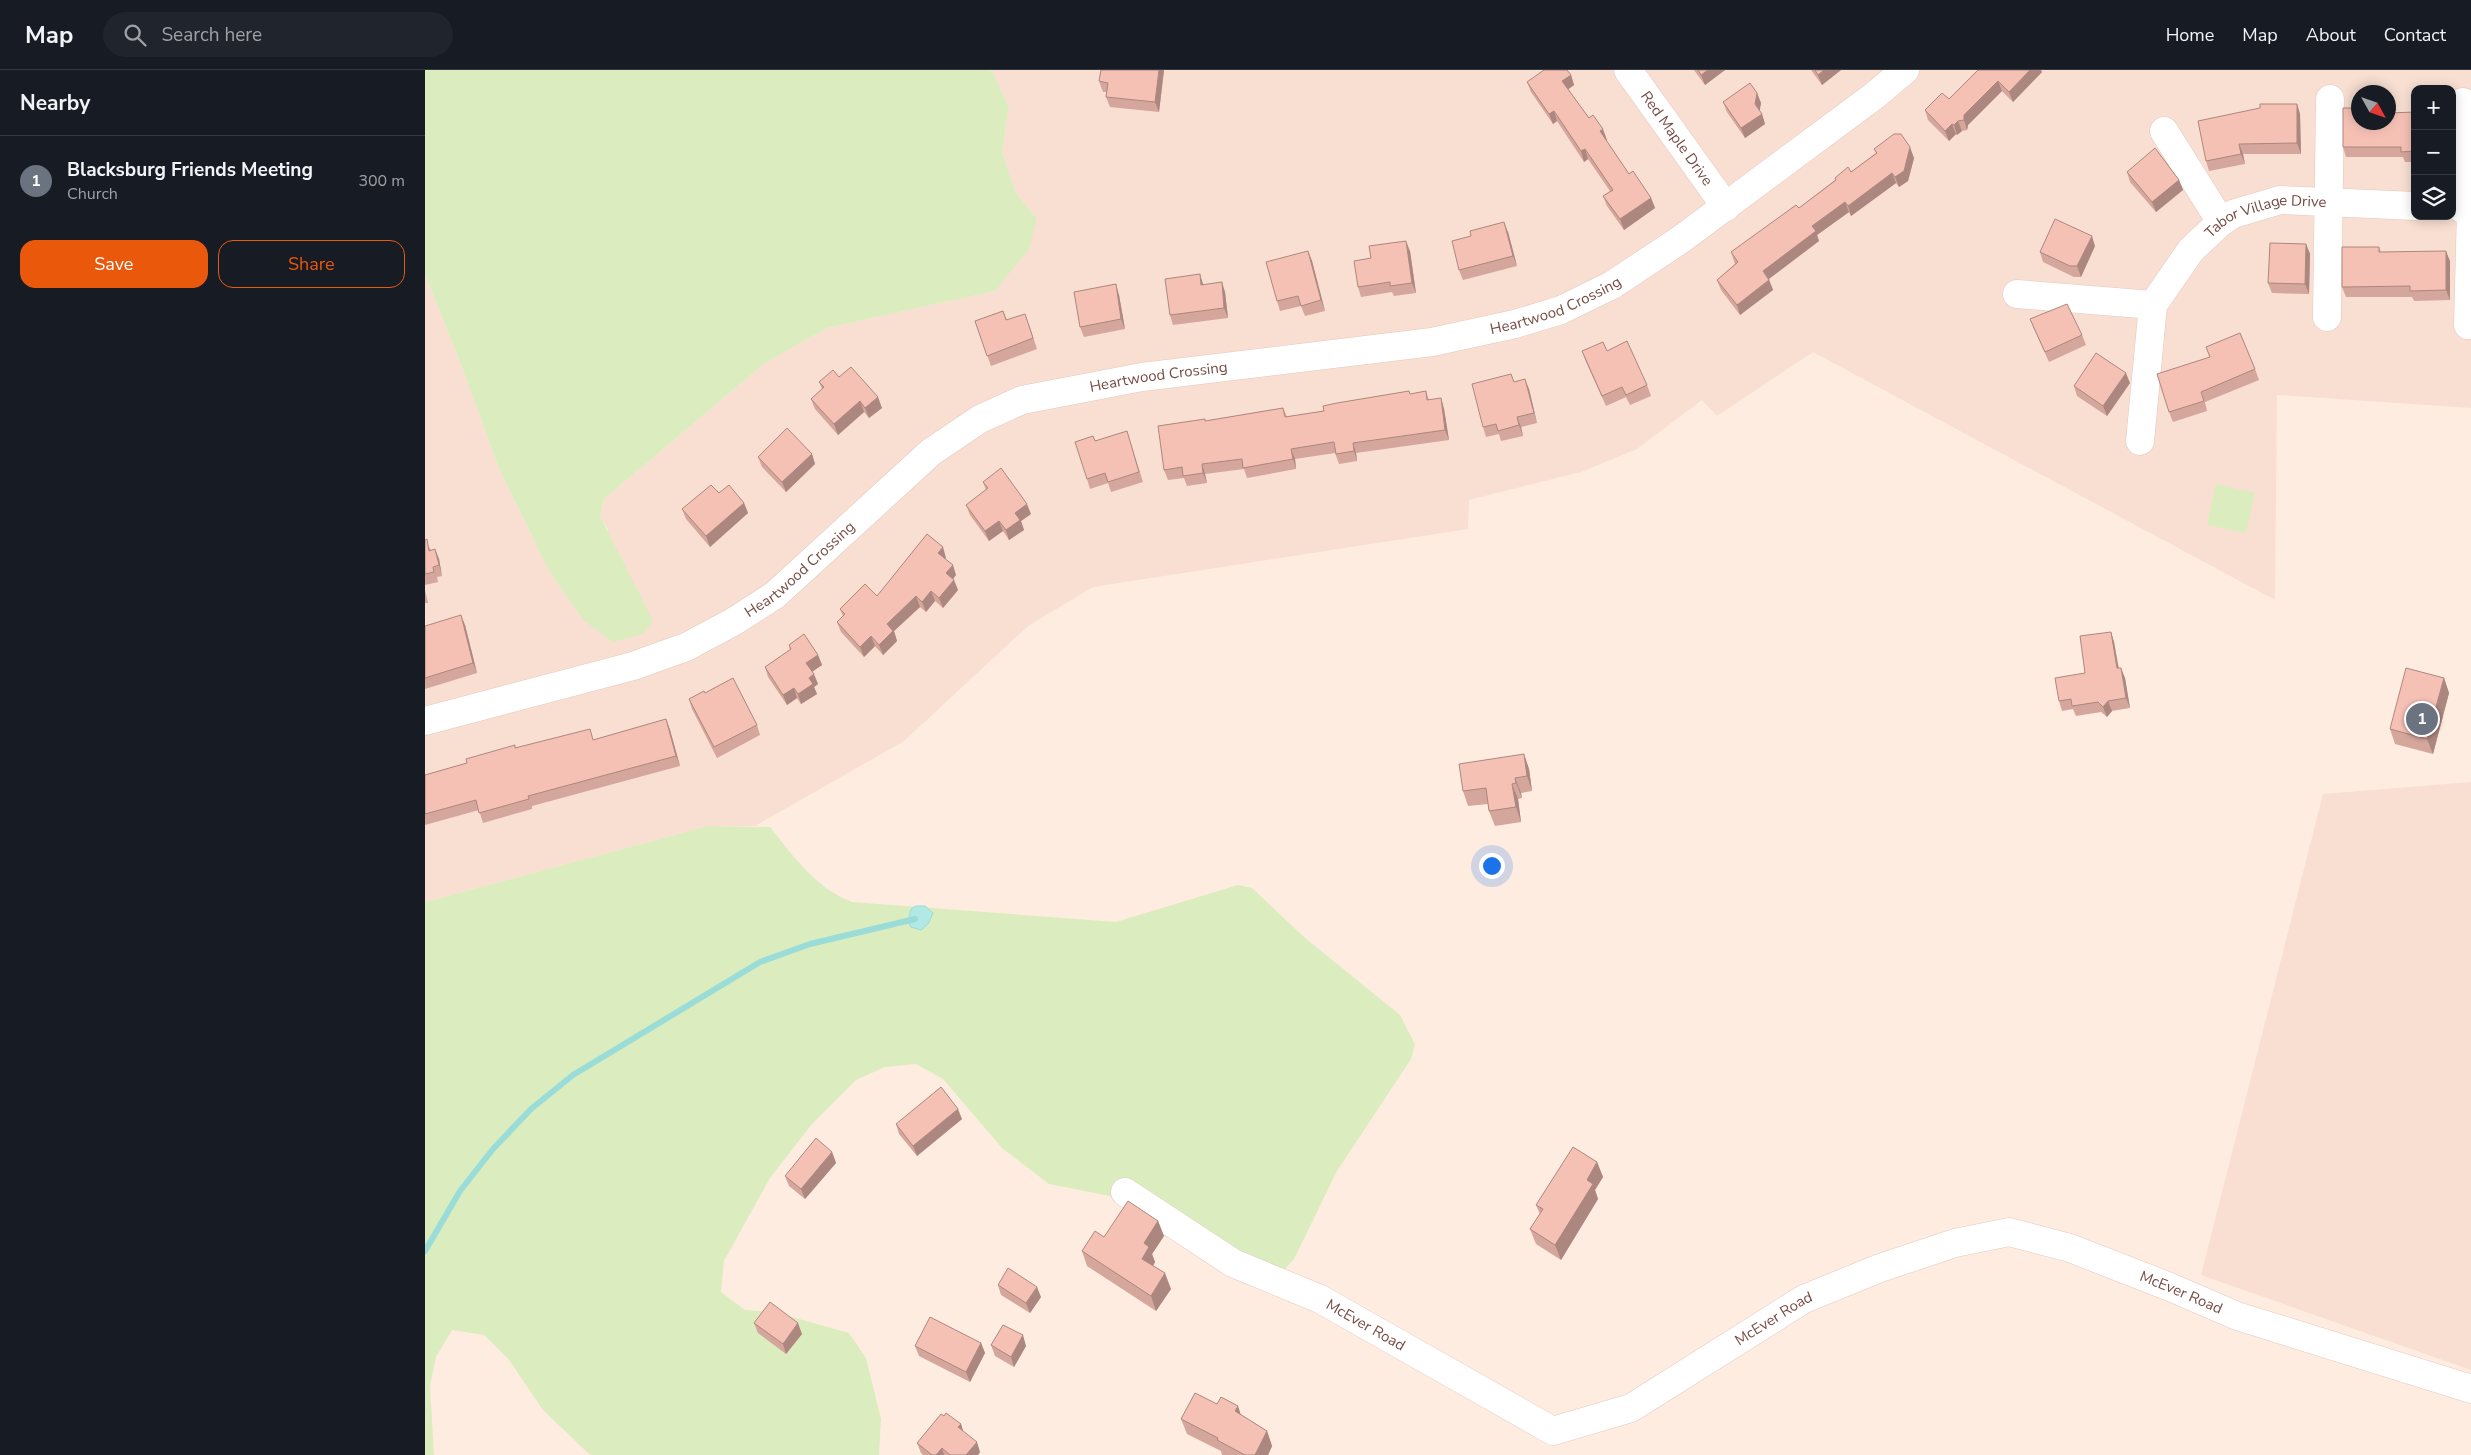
<!DOCTYPE html>
<html lang="en">
<head>
<meta charset="utf-8">
<style>
  :root { --surface:#171b24; --page:#20242c; --text:#f1f3f6; --muted:#9ea1a6; --line:#363941; --accent:#ea580c }
  body { margin:0; font-family:"Nunito Sans",sans-serif; background:var(--page); color:var(--text) }
  .controls { position:absolute; right:15px; top:15px; display:grid; overflow:hidden; border-radius:10px; box-shadow:0 2px 12px #0003 }
  .controls button { width:45px; height:45px; display:grid; place-items:center; padding:0; border:0; border-bottom:1px solid var(--line); background:var(--surface); color:var(--text); font:25px sans-serif }
  .compass { position:absolute; left:1926px; top:15px; width:45px; height:45px; border-radius:50%; background:var(--surface); box-shadow:0 2px 12px #0003; rotate:130deg }
  .you { position:absolute; left:1066px; top:795px; width:18px; height:18px; margin:-12px; border:4px solid #fff; border-radius:50%; background:#1a73e8; box-shadow:0 0 0 8px #1a73e833 }
  .badge { display:grid; place-items:center; width:32px; height:32px; border-radius:50%; background:var(--accent); color:#fff; font-size:16px; font-weight:700 }
  .pin { position:absolute; translate:-50% -50%; border:2px solid #fff; box-shadow:0 1px 5px #0006 }
  .list { margin:0; padding:0; list-style:none }
  h2 { display:flex; justify-content:space-between; align-items:center; height:65px; margin:0; padding:0 20px; font-size:21px }
  h2 small { font-size:16px; font-weight:400; color:var(--muted) }
  .list li { display:grid; grid-template-columns:32px 1fr auto; gap:15px; align-items:center; box-sizing:border-box; height:90px; padding:0 20px; border-top:1px solid var(--line) }
  .list b { display:block; font-size:19px; white-space:nowrap }
  .list p { margin:0; font-size:16px; white-space:nowrap; color:var(--muted) }
  .list em { font-size:16px; font-style:normal; color:var(--muted) }
  .actions { display:flex; gap:10px; padding:15px 20px }
  .actions a { flex:1; padding:11px 0; border:1px solid var(--accent); border-radius:15px; text-align:center; font-size:18px; color:var(--accent) }
  .actions .main { background:var(--accent); color:#fff }
  .icon { flex:none; width:28px; height:28px; fill:none; stroke:currentColor; stroke-width:2; stroke-linecap:round; stroke-linejoin:round }
  .map { position:relative; flex:none; width:2046px; height:1385px; overflow:hidden }
  header { display:flex; align-items:center; gap:30px; box-sizing:border-box; height:70px; padding:0 25px; background:var(--surface); border-bottom:1px solid var(--line) }
  header strong { font-size:24px }
  nav { display:flex; gap:28px; margin-inline-start:auto; font-size:18px }
  .search { width:350px; height:45px; background:var(--page); display:flex; align-items:center; gap:12px; box-sizing:border-box; padding:0 18px; border-radius:28px; color:var(--muted); font-size:19px }
  main { display:flex }
  aside { flex:1; background:var(--surface) }
  .map>svg:first-child { display:block }
  .residential { fill:#f8dfd1; fill-rule:evenodd }
  .green { fill:#dbedbe }
  .water { fill:#b3e9e5; stroke:#99dcd8 }
  .lines { fill:none; stroke-linecap:round; stroke-linejoin:round }
  .stream { stroke:#99dcd8; stroke-width:6 }
  .minor-casing { stroke:#e5c8be; stroke-width:29 }
  .minor { stroke:#fff; stroke-width:28 }
  .wall { fill:#d4a69c }
  .shaded-wall { fill:#ac877f }
  .building { fill:#f6c1b5; stroke:#ac877f }
  .labels { text-anchor:middle; dominant-baseline:central; stroke-width:4; stroke-linejoin:round; paint-order:stroke }
  .street-label { font-size:15px; fill:#774c45; stroke:#fff1e8 }
</style>
</head>
<body>
<header>
<strong>Map</strong>
<div class="search"><svg class="icon" aria-label="search" viewBox="0 0 24 24"><circle cx="10" cy="10" r="6"/><path d="M15 15l6 6"/></svg>Search here</div>
<nav><a>Home</a><a>Map</a><a>About</a><a>Contact</a></nav>
</header>
<main>
<aside>
<h2>Nearby<small></small></h2>
<ul class="list">
<li><span class="badge" style="background:#6b7280">1</span><div><b>Blacksburg Friends Meeting</b><p>Church</p></div><em>300 m</em></li>
</ul>
<div class="actions"><a class="main">Save</a><a>Share</a></div>
</aside>
<div class="map">
<svg width="2046" height="1385" viewBox="0 0 2046 1385">
  <rect width="100%" height="100%" fill="#feece0"/>
  <path class="residential" d="M564,0H2046V338L1852,325L1850,530L1388,282L1292,346L1277,330L1212,379L1156,402L1044,430L1043,459L668,517L603,556L479,671L330,756H283L0,832V205L32,284L75,401L124,501L158,550L183,460L175,446L179,429L340,293L402,258L570,221L612,149L591,123L577,82L584,37L568,3ZM1990,19H2027V146H1990ZM1934,22H1964V52H1934Z
    M2046,712V1300L1776,1205L1898,724Z"/>
  <path class="green" d="M0,0H564L568,3L584,37L577,82L591,123L612,149L604,179L570,221L402,258L340,293L179,429L175,446L228,551L218,564L188,572L158,550L124,501L75,401L32,284L0,205Z
    M1791,414L1830,423L1821,463L1782,455Z
    M283,756L345,757C368,786 392,819 427,832L691,852L813,815L827,818L879,867L975,945L990,974L986,989L912,1101L869,1189L845,1216L819,1214L685,1126L624,1114L577,1078L518,1009L491,994L460,997L431,1010L387,1054L345,1108L299,1191L296,1222L320,1240L349,1242L424,1263L441,1288L456,1349L454,1385H167L163,1383L118,1340L84,1290L59,1265L27,1260L11,1287L5,1316L9,1385H0V832Z"/>
  <path class="water" d="M491,836H500L508,843L503,854L496,860L486,857L483,852L486,839Z"/>
  <g class="lines">
    <path class="stream" d="M0,1181L35,1121L68,1079L106,1039L148,1005L335,892L385,874L490,849"/>
    <defs>
      <g id="minor">
        <path id="s1" d="M1203,0L1301,137"/>
        <path d="M1739,61L1796,152"/>
        <path d="M2037,139L2038,32"/>
        <path d="M1592,224L1728,235"/>
        <path d="M1902,247L1905,29"/>
        <path d="M2043,255L2046,140"/>
        <path id="s2" d="M1715,371L1728,235L1766,180L1796,152L1808,144L1855,130L1990,136"/>
        <path id="s3" d="M0,651L208,596L261,577L308,552L350,525L506,382L555,349L597,330L717,307L1007,272L1090,254L1136,240L1187,215L1255,170L1449,26L1480,0"/>
        <path id="s4" d="M700,1122L808,1193L895,1229L1128,1361L1206,1338L1379,1229L1455,1198L1530,1173L1584,1162L1645,1178L1745,1217L1812,1246L2046,1319"/>
      </g>
    </defs>
    <use href="#minor" class="minor-casing"/>
    <use href="#minor" class="minor"/>
  </g>
  <path class="wall" d="M676,0H739L734,42L685,37L681,27V22H678L674,11Z
    M1269,0H1300L1280,15Z
    M1386,0H1416L1397,15Z
    M1553,0L1617,2L1588,32L1577,21L1543,55L1542,60L1537,61L1532,65L1531,64L1524,71L1503,50L1500,40L1524,29Z
    M1146,5L1149,15L1143,19L1164,48L1182,70H1181L1204,104L1226,128L1230,138L1199,160L1182,136L1178,126L1185,121L1163,89L1159,92L1132,51L1128,54L1106,22L1102,12Z
    M1332,23L1336,33L1334,41L1337,44L1340,54L1320,68L1302,42L1298,32Z
    M1872,34L1875,44L1876,84H1818L1820,94L1784,101L1781,91Z
    M1990,42V92H1980L1978,87H1921L1918,77L1934,52Z
    M1449,79L1489,88L1483,111L1474,117L1471,113L1426,146L1424,142L1392,165L1394,171L1344,209L1348,220L1315,245L1296,220L1292,210L1310,194L1306,182L1374,138L1410,110V108L1426,102L1451,83Z
    M1702,102L1754,110L1758,120L1731,142L1705,112Z
    M1083,162L1092,196L1038,210L1034,200L1046,166Z
    M1881,174L1885,184L1884,224L1847,223L1843,213Z
    M1670,176L1656,207H1649L1618,192L1615,182Z
    M1954,177L1956,182L2025,191V230L1989,231L1987,227H1921L1917,217Z
    M883,181L887,191L900,241L880,246L876,236L855,241L852,231Z
    M985,181L991,223L969,226L967,222L936,227L933,217Z
    M778,215L800,222L803,248L748,255L745,245Z
    M694,225L700,259L659,267L655,257Z
    M578,241L582,250L604,254L612,279L566,296L550,251Z
    M1605,249L1657,265L1661,275L1624,292L1609,259Z
    M1781,277L1830,299L1834,310L1780,332L1782,341L1748,352L1744,342L1785,287Z
    M1157,281H1182L1222,315L1226,326L1205,335L1201,327L1181,336L1161,292Z
    M1086,304L1089,312L1104,319L1112,353L1096,357L1098,366L1076,371L1074,364L1061,367L1058,357Z
    M414,307L457,338L444,348L439,342L413,365L390,339L386,329L397,319L394,312Z
    M1705,313L1682,346L1652,326L1649,316Z
    M1001,321L1004,330L1016,328L1019,339L1024,370L931,383L932,391L914,394L910,383L870,389L871,399L822,408L819,399L780,404L782,413L762,416L759,408L743,410L739,400L781,351L858,338L862,347L899,341L985,324Z
    M702,361L718,412L686,422L683,413L665,419L662,409L670,371Z
    M387,384L390,394L361,422L337,397L333,387Z
    M558,412L606,444L596,451L599,460L584,470L578,461L564,471L545,445L541,435L561,420Z
    M294,423L319,433L323,443L285,477L261,449L257,439Z
    M0,470L6,480L10,479L14,489L17,506L12,507L13,512L0,515Z
    M521,488L520,489L531,505L528,509L533,520L518,538L510,531L501,542L495,537L469,561L472,571L458,585L450,576L439,587L416,562L412,552L418,546L415,539L452,526Z
    M0,520L3,533H0Z
    M40,555L52,603L0,619V556Z
    M1686,562L1689,572L1694,598L1700,608L1705,638L1687,641L1682,647L1676,642L1651,646L1648,639L1637,641L1634,631L1660,603Z
    M364,575L393,585L397,595L387,602L393,614L389,617L392,624L376,634L372,628L362,635L343,607L340,597L365,580Z
    M2019,608L2024,623L2008,684L1970,674L1965,659Z
    M280,623L332,655L335,665L292,688L267,639L264,629Z
    M241,649L245,660L255,696L107,736V739L58,753L54,740L0,755V705L42,693L90,678L169,670Z
    M1099,684L1104,699L1107,721L1096,723L1097,728L1093,729L1096,752L1070,756L1064,741L1063,734L1043,736L1038,721Z
    M537,1049L492,1086L474,1064L471,1054Z
    M407,1082L411,1093L380,1129L364,1116L360,1106Z
    M1172,1092L1178,1107L1170,1120L1173,1129L1136,1190L1111,1174L1105,1159L1115,1144L1111,1135Z
    M733,1151L739,1166L727,1184L730,1192L728,1196L746,1219L731,1241L662,1196L657,1181L679,1167Z
    M573,1215L616,1227L605,1243L576,1225Z
    M329,1253L377,1264L361,1284L333,1263Z
    M556,1273L560,1283L545,1312L494,1286L490,1276Z
    M566,1275L601,1276L589,1297L570,1286Z
    M792,1334L816,1345L842,1361L847,1376L843,1385H797L796,1381L762,1364L756,1349Z
    M519,1346L536,1354L538,1361L555,1382L553,1385H498L496,1383L492,1373Z"/>
  <path class="shaded-wall" d="M734,0H739L734,42L730,32Z
    M1283,0H1300L1280,15L1276,5Z
    M1399,0H1416L1397,15L1393,5Z
    M1605,0H1616L1617,2L1588,32L1584,22Z
    M1146,5L1149,15L1141,21L1137,11Z
    M1573,11L1577,21L1543,55L1542,60L1539,50V45Z
    M1332,23L1336,33L1334,45L1330,34Z
    M1872,34L1875,44L1876,84L1872,73Z
    M1129,41L1132,51L1128,54L1124,44Z
    M1337,44L1340,54L1320,68L1316,58Z
    M1533,51L1537,61L1532,65L1529,55Z
    M1527,54L1531,64L1524,71L1520,61Z
    M1178,59L1182,70L1179,71L1175,61Z
    M1814,74L1818,84L1820,94L1816,84Z
    M1485,77L1489,88L1483,111L1474,117L1470,107Z
    M1160,79L1163,89L1159,92L1156,81Z
    M1467,103L1471,113L1426,146L1423,136Z
    M1754,110L1758,120L1731,142L1727,132Z
    M1226,128L1230,138L1199,160L1195,149Z
    M1420,132L1424,142L1392,165L1394,171L1341,211L1338,201L1387,156Z
    M1079,152L1083,162L1092,196L1088,186Z
    M1667,166L1670,176L1656,207L1652,196Z
    M981,171L985,181L991,223L987,213Z
    M1881,174L1885,184L1884,224L1880,214Z
    M883,181L887,191L900,241L896,230Z
    M2021,181L2025,191V230L2021,220Z
    M775,204L778,214L780,225L776,215Z
    M1344,210L1348,220L1315,245L1312,235Z
    M797,212L800,222L803,248L799,238Z
    M691,214L694,225L700,259L696,249Z
    M1701,303L1705,313L1682,346L1678,336Z
    M1100,309L1104,319L1112,353L1109,343Z
    M453,327L457,338L444,348L440,338Z
    M1016,328L1019,339L1024,370L1020,360Z
    M435,331L439,342L413,365L409,354Z
    M1092,347L1096,357L1098,366L1094,355Z
    M928,373L931,383L932,391L929,381Z
    M866,379L870,389L871,399L868,389Z
    M387,384L390,394L361,422L357,412Z
    M777,394L780,404L782,413L778,403Z
    M319,433L323,443L285,477L281,466Z
    M602,434L606,444L596,451L599,460L584,470L581,460L590,443Z
    M574,451L578,461L564,471L560,461Z
    M518,477L521,488L517,493L513,483Z
    M10,479L14,489L17,506L14,495Z
    M528,495L531,505L524,514L521,503Z
    M529,510L533,520L518,538L514,528Z
    M506,521L510,531L501,542L497,532Z
    M491,526L495,537L469,561L472,571L458,585L454,575L462,554Z
    M36,545L40,555L52,603L48,593Z
    M1686,562L1689,572L1695,609L1692,598Z
    M446,566L450,576L439,587L435,577Z
    M393,585L397,595L385,603L381,593Z
    M1696,598L1700,608L1705,638L1701,628Z
    M389,604L393,614L389,617L392,624L376,634L373,624L384,608Z
    M2019,608L2024,623L2008,684L2002,669Z
    M369,618L372,628L362,635L358,625Z
    M1683,631L1687,641L1682,647L1678,637Z
    M241,649L245,660L255,696L251,686Z
    M1099,684L1104,699L1107,721L1102,706Z
    M1090,708L1096,723L1097,728L1091,713Z
    M1087,714L1093,729L1096,752L1091,737Z
    M533,1039L537,1049L492,1086L488,1076Z
    M407,1082L411,1093L380,1129L376,1119Z
    M1172,1092L1178,1107L1170,1120L1173,1129L1136,1190L1130,1175L1162,1110Z
    M733,1151L739,1166L727,1184L730,1192L723,1205L717,1189L719,1173Z
    M740,1203L746,1219L731,1241L726,1226Z
    M612,1217L616,1227L605,1243L601,1233Z
    M373,1253L377,1264L361,1284L358,1274Z
    M598,1265L601,1276L589,1297L586,1287Z
    M556,1273L560,1283L545,1312L541,1302Z
    M813,1336L818,1351L810,1341Z
    M536,1354L539,1364L533,1357Z
    M842,1361L847,1376L843,1385H830Z
    M552,1372L555,1382L553,1385H541Z
    M517,1378L519,1385H511Z"/>
  <path class="building" d="M676,0H734L730,32L681,27L683,13L674,11Z
    M1119,0H1142L1146,5L1137,11L1164,48L1168,45L1178,59L1175,61L1204,104L1208,101L1226,128L1195,149L1178,126L1188,120L1160,79L1156,81L1129,41L1124,44L1102,12Z
    M1273,0H1283L1276,5Z
    M1390,0H1399L1393,5Z
    M1553,0H1605L1584,22L1573,11L1539,45V50L1533,51L1529,55L1527,54L1520,61L1500,40L1517,23L1524,29Z
    M1325,13L1332,23L1330,34L1337,44L1316,58L1298,32Z
    M1835,34H1872V73L1814,74L1816,84L1781,91L1773,51L1835,38Z
    M1918,38H1934V52H1964V43L1990,42V81L1976,82V77H1918Z
    M1469,64H1476L1485,77L1479,101L1470,107L1467,103L1423,136L1420,132L1387,156L1391,161L1338,201L1344,210L1312,235L1292,210L1313,192L1306,182L1371,135L1374,138L1411,110L1410,108L1423,97L1426,102L1452,83L1449,79Z
    M1730,78L1754,110L1727,132L1702,102Z
    M1630,149L1667,166L1652,196H1645L1615,182Z
    M1079,152L1088,186L1034,200L1027,171L1046,166L1045,161Z
    M981,171L987,213L965,216V212L933,217L929,191L946,188L944,176Z
    M1845,173L1881,174L1880,214L1843,213Z
    M1917,177H1954V182L2021,181V220L1985,221V216L1917,217Z
    M883,181L896,230L876,236L873,226L852,231L841,192Z
    M775,204L776,215L797,212L799,238L745,245L740,209Z
    M691,214L696,249L655,257L649,222Z
    M1642,234L1657,265L1620,282L1605,249Z
    M578,241L581,250L600,244L608,268L562,286L550,251Z
    M1815,263L1830,299L1776,322L1779,331L1744,342L1732,304L1785,287L1781,277Z
    M1202,271L1222,315L1201,325L1197,317L1177,326L1157,281L1178,272L1182,281Z
    M1671,283L1701,303L1678,336L1649,316Z
    M426,297L453,327L440,338L435,331L409,354L386,329L399,317L394,312L408,300L414,307Z
    M1086,304L1089,312L1100,309L1109,343L1092,347L1094,355L1073,361L1071,354L1058,357L1047,314Z
    M984,321L985,324L1001,321L1002,330L1016,328L1020,360L928,373L929,381L911,384L909,372L866,379L868,389L818,398L817,389L777,394L778,403L758,406L757,397L739,400L733,356L780,349V351L858,338L860,347L899,341L898,336L912,333Z
    M362,358L387,384L357,412L333,387Z
    M702,361L714,402L683,412L680,403L662,409L650,372L668,366L670,371Z
    M576,398L602,434L590,443L595,450L581,460L574,451L560,461L541,435L563,418L558,412Z
    M286,415L294,423L304,415L319,433L281,466L257,439Z
    M502,464L518,477L513,483L528,495L521,503L529,510L514,528L506,521L497,532L491,526L462,554L468,561L454,575L446,566L435,577L412,552L420,544L415,539L440,514L452,526Z
    M2,469L4,481L10,479L14,495L8,497L9,502L0,504V470Z
    M36,545L48,593L0,608V556Z
    M1686,562L1692,598H1696L1701,628L1683,631L1678,637L1673,632L1647,636L1646,629L1634,631L1630,608L1660,603L1655,566Z
    M379,564L393,585L381,593L389,604L384,608L388,614L373,624L369,618L358,625L340,597L366,579L364,575Z
    M1981,598L2019,608L2002,669L1965,659Z
    M308,608L332,655L289,677L264,629L279,621L280,623Z
    M241,649L251,686L103,726L104,729L54,743L51,730L0,744V705L42,693L41,689L90,675V678L165,659L168,670Z
    M1099,684L1102,706L1090,708L1091,713L1087,714L1091,737L1064,741L1061,718L1038,721L1034,694Z
    M516,1017L533,1039L488,1076L471,1054Z
    M391,1068L407,1082L376,1119L360,1106Z
    M1148,1077L1172,1092L1162,1110L1168,1114L1130,1175L1105,1159L1118,1139L1111,1135Z
    M703,1131L733,1151L719,1173L724,1177L717,1189L740,1203L726,1226L657,1181L670,1161L679,1167Z
    M583,1198L612,1217L601,1233L573,1215Z
    M345,1232L373,1253L358,1274L329,1253Z
    M505,1247L556,1273L541,1302L490,1276Z
    M578,1255L598,1265L586,1287L566,1275Z
    M770,1323L792,1334L796,1327L813,1336L810,1341L842,1361L830,1385H820L792,1370L793,1368L756,1349Z
    M521,1343L536,1354L533,1357L552,1372L541,1385H525L517,1378L511,1385H507L492,1373L516,1344L519,1346Z"/>
  <g class="labels">
    <g class="street-label">
      <text stroke="none"><textPath href="#s1" startOffset="84">Red Maple Drive</textPath></text>
      <text stroke="none"><textPath href="#s2" startOffset="290">Tabor Village Drive</textPath></text>
      <text stroke="none"><textPath href="#s3" startOffset="1235">Heartwood Crossing</textPath></text>
      <text stroke="none"><textPath href="#s3" startOffset="830">Heartwood Crossing</textPath></text>
      <text stroke="none"><textPath href="#s3" startOffset="410">Heartwood Crossing</textPath></text>
      <text stroke="none"><textPath href="#s4" startOffset="1176">McEver Road</textPath></text>
      <text stroke="none"><textPath href="#s4" startOffset="741">McEver Road</textPath></text>
      <text stroke="none"><textPath href="#s4" startOffset="276">McEver Road</textPath></text>
    </g>
  </g>
</svg>
<div class="controls">
<button>+</button>
<button>−</button>
<button><svg class="icon" aria-label="layers" viewBox="0 0 24 24"><path d="M12 4l9 5-9 5-9-5zM3 14l9 5 9-5"/></svg></button>
</div>
<svg class="compass" viewBox="-18 -18 36 36"><path d="M0-13l5 13h-10z" fill="#e53935"/><path d="M0 13l5-13h-10z" fill="#9ea1a6"/></svg>
<div class="you"></div>
<div class="pin badge" style="left:1997px;top:649px;background:#6b7280">1</div>
</div>
</main>
</body>
</html>
